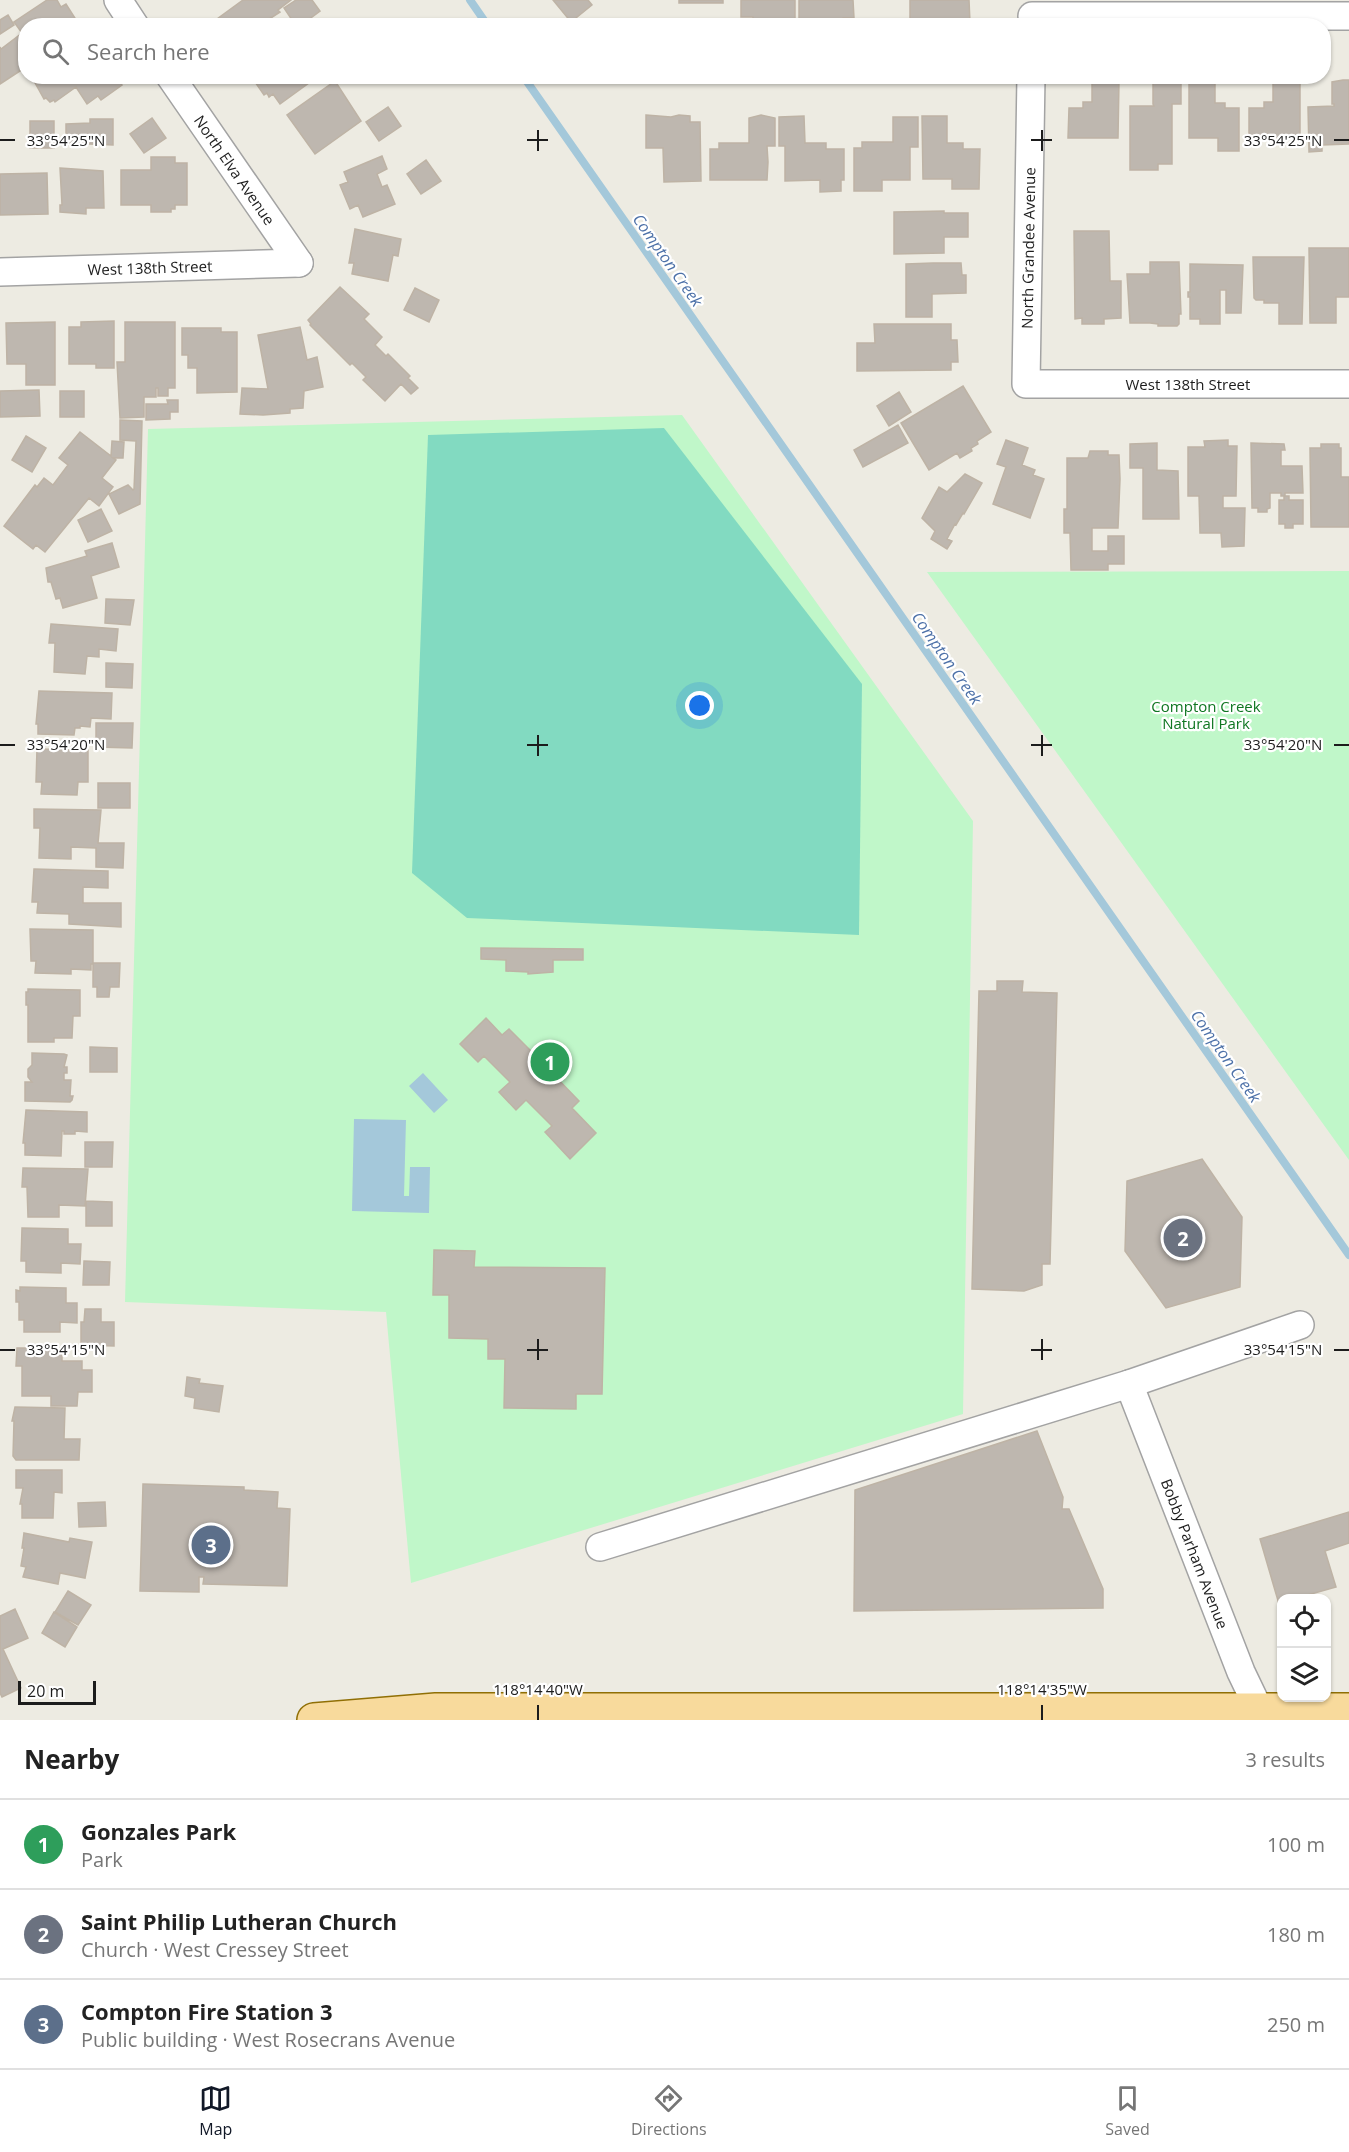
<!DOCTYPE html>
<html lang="en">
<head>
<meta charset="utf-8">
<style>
  :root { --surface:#fff; --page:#f2f2f2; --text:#222; --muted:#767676; --line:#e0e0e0; --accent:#111827 }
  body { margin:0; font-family:"Open Sans",sans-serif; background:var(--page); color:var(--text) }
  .controls { position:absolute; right:18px; bottom:18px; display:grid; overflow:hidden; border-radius:12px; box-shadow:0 2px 4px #0004 }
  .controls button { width:54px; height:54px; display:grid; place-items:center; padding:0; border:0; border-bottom:2px solid var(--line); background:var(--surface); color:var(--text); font:30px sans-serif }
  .scale { position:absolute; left:18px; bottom:15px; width:78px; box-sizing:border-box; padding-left:6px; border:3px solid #1c1c1c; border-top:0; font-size:16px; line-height:21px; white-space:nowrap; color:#1c1c1c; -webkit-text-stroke:4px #fff; paint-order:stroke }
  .you { position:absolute; left:700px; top:706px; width:21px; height:21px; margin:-15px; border:4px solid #fff; border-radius:50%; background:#1a73e8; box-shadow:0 0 0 9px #1a73e833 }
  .badge { display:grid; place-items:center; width:39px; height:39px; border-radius:50%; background:var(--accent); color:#fff; font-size:20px; font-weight:700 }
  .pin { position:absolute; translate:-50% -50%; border:3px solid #fff; box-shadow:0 2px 6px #0006 }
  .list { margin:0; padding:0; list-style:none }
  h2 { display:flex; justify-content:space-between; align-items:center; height:78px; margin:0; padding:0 24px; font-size:26px }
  h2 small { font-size:20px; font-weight:400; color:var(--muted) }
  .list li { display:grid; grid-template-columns:39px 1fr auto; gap:18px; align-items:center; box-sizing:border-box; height:90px; padding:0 24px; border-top:2px solid var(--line) }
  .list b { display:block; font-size:22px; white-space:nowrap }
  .list p { margin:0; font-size:20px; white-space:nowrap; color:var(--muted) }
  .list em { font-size:20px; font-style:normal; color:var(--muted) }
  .icon { flex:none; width:33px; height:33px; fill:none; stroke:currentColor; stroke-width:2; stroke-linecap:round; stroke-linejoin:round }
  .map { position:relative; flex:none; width:1349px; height:1720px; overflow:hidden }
  .search { position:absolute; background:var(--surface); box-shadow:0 2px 4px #0004; left:18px; right:18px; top:18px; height:66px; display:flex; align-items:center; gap:15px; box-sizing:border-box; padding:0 21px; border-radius:24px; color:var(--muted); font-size:22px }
  .sheet { height:348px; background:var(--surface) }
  nav { display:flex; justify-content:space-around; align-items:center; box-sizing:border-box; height:84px; border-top:2px solid var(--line); background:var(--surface); font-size:16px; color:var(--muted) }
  nav a { display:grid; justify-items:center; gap:3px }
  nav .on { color:var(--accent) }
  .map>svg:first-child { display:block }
  .park { fill:#c0f7c9 }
  .pitch { fill:#82dac1 }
  .water { fill:#a4c8da }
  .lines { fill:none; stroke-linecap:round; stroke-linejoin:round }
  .stream { stroke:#a4c8da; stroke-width:8 }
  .building { fill:#beb7af; stroke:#beb3a5; stroke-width:1.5 }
  .minor-casing { stroke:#a3a3a3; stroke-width:30 }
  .major-casing { stroke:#906f05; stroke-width:36 }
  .minor { stroke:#fff; stroke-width:27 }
  .major { stroke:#f8da9c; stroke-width:33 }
  .ticks { fill:none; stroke:#1c1c1c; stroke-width:2 }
  .labels { text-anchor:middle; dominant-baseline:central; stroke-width:4.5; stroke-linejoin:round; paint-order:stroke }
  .street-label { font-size:15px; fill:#1c1c1c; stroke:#fff }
  .park-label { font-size:15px; fill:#0f7621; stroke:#fff }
  .water-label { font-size:16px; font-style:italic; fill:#4d71a8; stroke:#fff }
  .ticks-label { font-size:15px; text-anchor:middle; fill:#1c1c1c; stroke:#fff; stroke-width:4.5; stroke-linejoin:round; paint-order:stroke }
</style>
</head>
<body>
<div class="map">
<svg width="1349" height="1720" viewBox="0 0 1349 1720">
  <rect width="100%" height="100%" fill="#edebe2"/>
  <path class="park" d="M682,415L973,821L963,1414L411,1583L386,1312L125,1302L148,429Z
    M1349,571V1160L927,572Z"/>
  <path class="pitch" d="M664,428L862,684L859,935L467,918L412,873L428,435Z"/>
  <path class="water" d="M423,1073L448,1100L434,1113L409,1086Z
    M354,1119L406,1120L404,1196H409L410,1167H430L429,1213L352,1211Z"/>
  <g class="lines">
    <path class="stream" d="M470,0L488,26
      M523,76L1349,1255"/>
  </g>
  <path class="building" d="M47,0H57L61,7L66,4L80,26H26V67L0,84V47L1,49L22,33L14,22Z
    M243,0H291L278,10L280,12L263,23L265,26H216L213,22Z
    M296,0H312L320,11L300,26H296L284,8Z
    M553,0H588L592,5L571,22Z
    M679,0H723V3H679Z
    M741,0H795V23H753V17H741Z
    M799,0H853L854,18H843V24H799Z
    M910,0H969L970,23H966V26H926V23H910Z
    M8,15L14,25L0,34V20Z
    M41,76H116L122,85L101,100L98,96L87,104L76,87L55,102L54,100L50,102L46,98L44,99L34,81Z
    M256,76H311L313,80L280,104L273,94L269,97L267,93L264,95L253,79Z
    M1343,80H1349V144L1322,145V151L1309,152L1308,107L1334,106V104H1332V82Z
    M335,81L361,121L315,154L287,115Z
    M1092,81H1119L1118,138H1068L1069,108H1083V102H1092Z
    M1153,81H1181V104H1172V164H1158V170H1130V106H1154L1153,104Z
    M1189,81H1215V103H1225V108H1239V151H1218V138H1189Z
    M1273,81H1300V138H1249V108H1264V102H1273Z
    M388,107L401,126L379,141L366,122Z
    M646,115L671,117L679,115L690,116V122H700L701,181L664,182L663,148H646Z
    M761,115L775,118V146H767L768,162L767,180H710V149H719V143H749V118Z
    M804,116L805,143H826V149H844V180H841V191L820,192V180L785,181V146H779V117Z
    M922,116H947V143H963V149H980L979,189H952V179H923Z
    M893,117H918V147H910V180H882V191H854V148H862V142H893Z
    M152,118L166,138L144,153L130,134Z
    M90,119H113V145L66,143V124L90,123Z
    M30,121H54V148H30Z
    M382,156L387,169L377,174L382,187L387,185L395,204L363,217L358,205L350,209L340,185L348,182L344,172Z
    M151,157H175V163H187V205H175V209H171V212H151V205H121V170H151Z
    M426,160L441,181L421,194L407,174Z
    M60,168L103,171L104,208H86V214L60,212V205H62Z
    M47,173L48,214L0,215V174Z
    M944,211V213H968V237H944V253L894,254V212Z
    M355,229L401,239L398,256L393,255L388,281L352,274L354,263H349Z
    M1074,231H1109L1110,281H1121V318L1104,319V324H1082V318L1075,319Z
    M1309,248H1349V297H1336V323H1310Z
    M1253,257H1304L1302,324H1279V303H1264V300H1256L1254,298Z
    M1150,262H1179L1181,314H1179V324L1177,326H1158V324L1150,323H1130L1127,274H1150Z
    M933,263H961L962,275H966V293L932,294V317H906V264Z
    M1190,264L1243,265L1241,313H1226V290H1220V324H1200V319H1190V297H1188V292H1190Z
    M340,287L369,314L364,319L382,337L375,345L386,356L388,354L410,376L408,378L418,388L411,394L401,384L385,401L363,380L366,377L352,363L350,365L310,325L311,324L308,320Z
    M415,288L439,300L429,322L404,310Z
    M114,321V368H96V364H69V327H81V322Z
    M55,322V385H26V364H7L6,323Z
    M125,322H175V388H168V396H158V388H156V397H144V417L120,418L117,362H125Z
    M874,324H951V340H957L958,362H951V370L857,371V343H875Z
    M300,327L307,360L317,357L323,387L304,391L303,408L290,409V413L263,415L240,414L242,388L268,389L258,335Z
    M182,328H221V332H237V392L197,393V368H188V355H182Z
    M963,386L991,432L977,441L978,444L971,448L972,451L960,458L957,453L929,470L901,423Z
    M39,390L40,416L0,417V391Z
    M60,391H84V417H60Z
    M899,392L911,412L889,426L877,406Z
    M167,400H178V412H170V419L146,420V404H168Z
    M120,420L142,421L140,504L119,514L109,494L128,485L133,490L134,489L136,441L120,440Z
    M898,425L908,443L863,467L854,450Z
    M80,432L111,456L112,441L124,442L123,458H113L116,460L102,478L113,487L99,506L89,498L45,552L36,545L33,549L4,526L35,485L37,487L44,478L53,485L68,465L59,458Z
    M26,436L46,448L32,472L12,460Z
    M1006,440L1028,448L1022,465L1035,470L1033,475L1044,479L1030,518L993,504L1006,467L997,464Z
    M1228,440V446H1237L1236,496H1223V508H1245L1244,546L1222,547L1221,533H1200L1199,496H1188V447H1205L1204,441Z
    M1157,443V470L1178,471L1179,519H1143V468H1130V444Z
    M1251,443L1284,444L1285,450H1281V466H1302L1303,493H1285V496H1281V493H1270V508L1267,509V512H1258V508H1252Z
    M1321,444H1339V448H1341V477H1349V527H1311L1310,448H1321Z
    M1090,451H1108V455H1119L1120,479L1118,528H1092V551H1108V536H1124V564H1108V570H1071L1070,533H1064V509H1067V458H1088Z
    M965,474L982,483L964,514L963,513L956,525L955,524L947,539L952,541L947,549L931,539L935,531L922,518L939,487L947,492Z
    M1284,496H1289V500H1303V524H1293V528H1285V524H1279V500H1284Z
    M101,509L112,531L88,542L78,520Z
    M112,543L119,567L91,576L97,598L63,608L60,598L56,599L51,582H48L46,568L87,556L85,551Z
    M106,599L134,600L130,625L105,623Z
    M51,624L118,629L116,651L99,649V657L87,656L85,674L54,672L55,643H49Z
    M106,663L133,664L132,688L106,687Z
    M39,691L112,693L111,719L91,718L90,727L80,726V728H75L74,735L38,734V724H36Z
    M96,723H133L132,748L96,747Z
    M37,749L88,750V782H78L77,795L41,794L42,782H36Z
    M98,783H130V808H98Z
    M34,809L101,810L98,843H124L123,868L96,867V848L71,847V859L39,858L40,828H34Z
    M34,869L108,871V888L83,887V903H121V927L69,924V914L37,913L38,902H32Z
    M30,929L93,930V964H91V970L71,969V974L35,973L36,961H31Z
    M481,948L583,949V960H553V972L528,974V972L506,971V960L481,959Z
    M93,963H120L119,987H110L109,997H97V987H93Z
    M997,981H1023L1022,992L1057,993L1050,1264H1042V1285L1024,1291L972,1289L979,991H997Z
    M28,989L80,990V1016H73L72,1038H54V1042H28V1005H26V992H28Z
    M486,1018L502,1035L509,1029L536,1056L546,1046L563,1063L552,1073L579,1101L572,1108L596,1133L570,1159L545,1132L552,1126L526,1100L516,1110L499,1092L510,1082L484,1056L478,1062L460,1044Z
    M90,1047L117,1048V1072H90Z
    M32,1053L64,1054L67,1055L64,1067H67V1073H64V1080H71L70,1096H73L72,1100L70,1102L25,1101V1082H32L28,1077V1069L32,1065Z
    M26,1110L87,1112V1132L75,1131V1134H64V1131H62L61,1156L25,1155V1143H23Z
    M85,1142H113L112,1167H85Z
    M1202,1159L1242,1217L1240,1287L1166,1308L1125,1251L1127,1181Z
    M23,1168L88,1169L85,1206L59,1205V1217H28L27,1187H22Z
    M86,1201L112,1202V1226H86Z
    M22,1228L68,1229V1244H81L80,1264L61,1263V1273L26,1272V1261H21Z
    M434,1250L475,1251L474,1267L605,1268L602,1394H576V1409L504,1408L505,1359H488V1339L449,1338V1295H433Z
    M84,1261L110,1262L109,1285H83Z
    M20,1287L66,1288V1303H77V1323L60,1322V1332H24V1320H19V1302H16V1290L20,1291Z
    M85,1309H101V1322H114V1346L81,1345V1322H84Z
    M17,1348H62V1361H82V1370H92V1392H78L77,1406H51V1396H22V1366H16Z
    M187,1377L200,1379L199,1383L223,1386L219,1412L194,1408L195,1398L185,1396Z
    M15,1407L65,1408L64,1439H80L79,1460H16L13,1456L14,1421H12Z
    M1037,1431L1063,1497L1062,1509H1069L1103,1589V1608L854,1611L855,1490Z
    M16,1470H62V1493L54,1492L53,1518H22V1504H20L23,1488H16Z
    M143,1484L244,1487V1490L278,1492L277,1508L290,1509L287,1586L203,1584L204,1577H199V1592L140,1591Z
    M105,1502L106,1526L79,1527L78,1503Z
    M1349,1512V1543L1325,1551L1336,1587L1297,1598H1282V1603L1279,1604L1260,1539Z
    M24,1533L69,1542L70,1538L92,1542L85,1578L60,1573L58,1584L23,1577L26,1567L21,1566L24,1548H22Z
    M68,1591L91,1605L78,1625L55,1612Z
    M15,1609L28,1638L3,1649L21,1688L2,1697L0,1693V1616Z
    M54,1612L77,1627L65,1647L42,1633Z"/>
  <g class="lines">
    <defs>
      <g id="minor">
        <path d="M118,0L135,26"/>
        <path d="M1032,16H1349"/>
        <path id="s1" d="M170,76L299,263"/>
        <path id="s2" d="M1031,76L1026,384H1349"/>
        <path id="s3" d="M0,272L299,263"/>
        <path id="s4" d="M1129,1384L1241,1672L1264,1720"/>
        <path d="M600,1547L1129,1384L1300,1325"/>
      </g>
      <path id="major" d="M314,1720L436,1710H1349"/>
    </defs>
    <use href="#minor" class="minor-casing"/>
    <use href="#major" class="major-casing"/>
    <use href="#minor" class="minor"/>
    <use href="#major" class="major"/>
  </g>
  <path class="ticks" d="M538,130V151M1042,130V151M0,140H15M527,140H548M1031,140H1052M1334,140H1349M538,735V756M1042,735V756M0,745H15M527,745H548M1031,745H1052M1334,745H1349M538,1339V1360M1042,1339V1360M0,1350H15M527,1350H548M1031,1350H1052M1334,1350H1349M538,1705V1720M1042,1705V1720"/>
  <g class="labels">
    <g class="street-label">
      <text stroke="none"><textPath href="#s1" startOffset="114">North Elva Avenue</textPath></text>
      <text transform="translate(1028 248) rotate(-89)">North Grandee Avenue</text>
      <text stroke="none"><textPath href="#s3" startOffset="150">West 138th Street</textPath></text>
      <text stroke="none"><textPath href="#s2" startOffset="470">West 138th Street</textPath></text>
      <text stroke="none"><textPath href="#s4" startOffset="182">Bobby Parham Avenue</textPath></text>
    </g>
    <g class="park-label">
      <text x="1206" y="706">Compton Creek<tspan x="1206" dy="17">Natural Park</tspan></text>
    </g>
    <g class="water-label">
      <text transform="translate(668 260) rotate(55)">Compton Creek</text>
      <text transform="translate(947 658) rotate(55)">Compton Creek</text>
      <text transform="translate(1226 1056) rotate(55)">Compton Creek</text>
    </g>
  </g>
  <g class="ticks-label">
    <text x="66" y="146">33°54'25"N</text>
    <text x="1283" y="146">33°54'25"N</text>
    <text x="66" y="750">33°54'20"N</text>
    <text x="1283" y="750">33°54'20"N</text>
    <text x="66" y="1355">33°54'15"N</text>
    <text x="1283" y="1355">33°54'15"N</text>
    <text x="538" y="1695">118°14'40"W</text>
    <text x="1042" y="1695">118°14'35"W</text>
  </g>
</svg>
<div class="controls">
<button><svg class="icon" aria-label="locate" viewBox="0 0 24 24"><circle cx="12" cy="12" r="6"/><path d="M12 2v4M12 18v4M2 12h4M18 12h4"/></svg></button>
<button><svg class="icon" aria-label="layers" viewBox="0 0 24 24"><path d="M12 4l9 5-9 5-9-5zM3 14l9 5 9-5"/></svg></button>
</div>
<div class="scale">20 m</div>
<div class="you"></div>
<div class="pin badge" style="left:550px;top:1062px;background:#2e9e5b">1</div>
<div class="pin badge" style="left:1183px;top:1238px;background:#6b7280">2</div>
<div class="pin badge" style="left:211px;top:1545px;background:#5c6f8a">3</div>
<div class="search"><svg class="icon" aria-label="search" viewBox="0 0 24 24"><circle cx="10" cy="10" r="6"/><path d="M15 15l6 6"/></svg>Search here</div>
</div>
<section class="sheet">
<h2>Nearby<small>3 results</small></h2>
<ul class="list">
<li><span class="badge" style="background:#2e9e5b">1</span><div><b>Gonzales Park</b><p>Park</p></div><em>100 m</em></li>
<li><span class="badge" style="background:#6b7280">2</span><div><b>Saint Philip Lutheran Church</b><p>Church · West Cressey Street</p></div><em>180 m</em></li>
<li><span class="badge" style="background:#5c6f8a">3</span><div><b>Compton Fire Station 3</b><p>Public building · West Rosecrans Avenue</p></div><em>250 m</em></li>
</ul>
</section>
<nav>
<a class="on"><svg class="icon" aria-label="map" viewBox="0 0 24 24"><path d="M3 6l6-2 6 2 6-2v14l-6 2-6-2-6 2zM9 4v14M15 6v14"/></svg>Map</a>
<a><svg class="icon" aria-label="directions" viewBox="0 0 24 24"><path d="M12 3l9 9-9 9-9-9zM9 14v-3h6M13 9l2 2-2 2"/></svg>Directions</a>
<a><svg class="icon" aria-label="saved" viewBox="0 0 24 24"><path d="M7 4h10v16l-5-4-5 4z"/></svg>Saved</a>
</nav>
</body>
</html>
